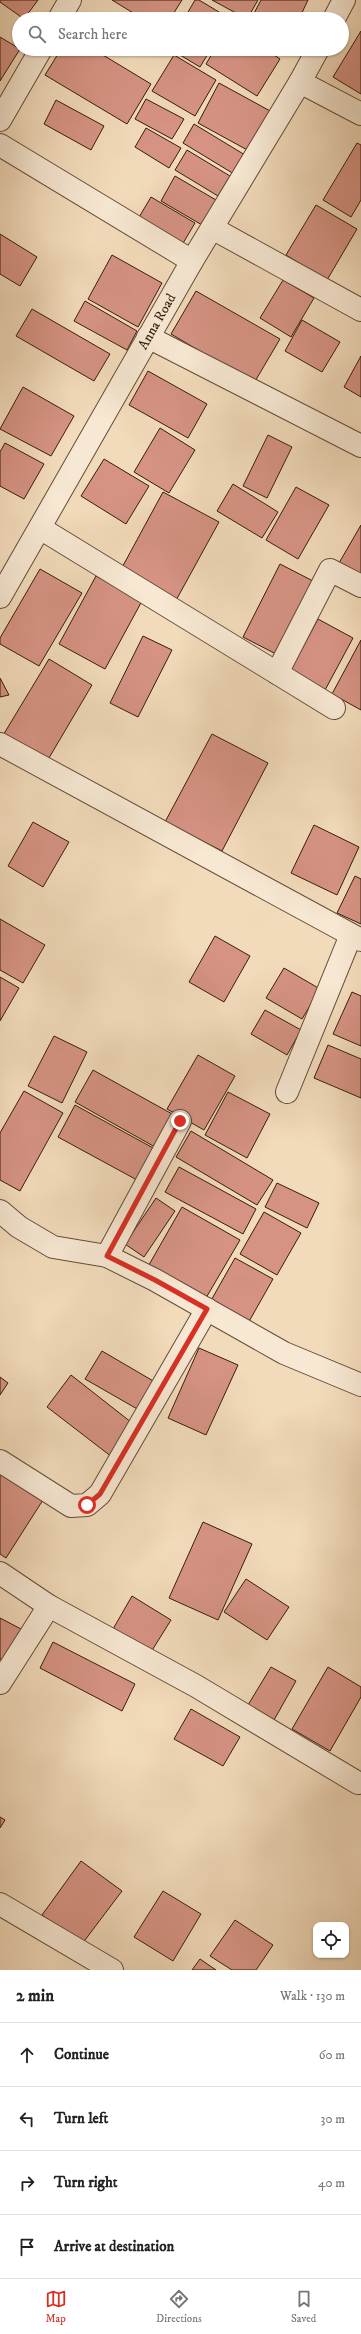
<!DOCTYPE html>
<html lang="en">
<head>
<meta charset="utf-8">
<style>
  :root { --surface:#fff; --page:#f6f6f6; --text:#222; --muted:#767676; --line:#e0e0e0; --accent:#d93025 }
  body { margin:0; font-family:"IM FELL DW Pica",serif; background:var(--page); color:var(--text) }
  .controls { position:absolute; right:12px; bottom:12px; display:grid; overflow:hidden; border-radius:8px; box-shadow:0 1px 3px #0004 }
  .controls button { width:36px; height:36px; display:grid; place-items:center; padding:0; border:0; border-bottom:1px solid var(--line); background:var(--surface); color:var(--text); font:20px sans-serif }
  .stop { position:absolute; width:12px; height:12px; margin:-9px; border:3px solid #d93025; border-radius:50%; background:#fff }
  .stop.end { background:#d93025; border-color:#fff; box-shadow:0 1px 4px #0008 }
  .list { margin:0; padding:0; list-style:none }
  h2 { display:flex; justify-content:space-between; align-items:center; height:52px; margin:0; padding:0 16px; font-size:17px }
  h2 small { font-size:13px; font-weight:400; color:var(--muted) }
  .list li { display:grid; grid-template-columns:26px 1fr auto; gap:12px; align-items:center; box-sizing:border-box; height:64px; padding:0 16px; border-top:1px solid var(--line) }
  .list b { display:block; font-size:15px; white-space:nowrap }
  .list em { font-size:13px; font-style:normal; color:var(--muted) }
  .icon { flex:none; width:22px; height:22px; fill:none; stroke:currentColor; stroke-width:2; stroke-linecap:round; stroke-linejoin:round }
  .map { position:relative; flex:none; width:361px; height:1970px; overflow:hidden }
  .search { position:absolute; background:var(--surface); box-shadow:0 1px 3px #0004; left:12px; right:12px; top:12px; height:44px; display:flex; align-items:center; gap:10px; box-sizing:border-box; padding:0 14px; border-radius:22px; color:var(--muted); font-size:15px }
  .sheet { height:308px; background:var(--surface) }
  nav { display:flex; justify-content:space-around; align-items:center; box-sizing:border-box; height:56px; border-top:1px solid var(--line); background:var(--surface); font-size:11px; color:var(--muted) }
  nav a { display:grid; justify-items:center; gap:2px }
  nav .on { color:var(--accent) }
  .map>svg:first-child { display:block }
  .building { fill:#d69384; stroke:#361d0b }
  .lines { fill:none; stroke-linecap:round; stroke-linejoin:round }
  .minor-casing { stroke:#654c37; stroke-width:24 }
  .minor { stroke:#f7e8d3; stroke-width:22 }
  .route { stroke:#d93025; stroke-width:5 }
  .labels { text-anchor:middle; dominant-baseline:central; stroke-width:4; stroke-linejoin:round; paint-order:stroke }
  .street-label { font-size:14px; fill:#361d0b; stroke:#f7e8d3 }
</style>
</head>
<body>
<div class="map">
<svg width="361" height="1970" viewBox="0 0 361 1970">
  <rect width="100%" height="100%" fill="#f2dbbb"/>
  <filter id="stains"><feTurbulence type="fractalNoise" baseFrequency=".005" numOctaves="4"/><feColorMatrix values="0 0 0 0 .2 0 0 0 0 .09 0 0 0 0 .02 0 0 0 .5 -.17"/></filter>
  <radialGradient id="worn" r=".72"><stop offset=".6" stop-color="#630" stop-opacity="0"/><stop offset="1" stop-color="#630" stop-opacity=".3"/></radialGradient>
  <path class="building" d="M0,0H38L24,19L0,2Z
    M112,0H182L170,19H143Z
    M195,0H199L229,18L184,19Z
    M212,0H258L247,19Z
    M261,0H308L299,19H251Z
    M361,31V94L333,77Z
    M0,37L20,49L0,81Z
    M61,49H93L151,84L127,124L45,75Z
    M170,49H211L200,67Z
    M215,49H265L280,59L257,96L206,64Z
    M174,55L216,80L195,116L152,91Z
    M219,83L272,112L251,152L198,123Z
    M146,99L184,119L172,139L135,119Z
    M56,100L104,126L91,150L44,124Z
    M194,124L245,155L234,174L183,143Z
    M146,128L181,148L169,168L135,147Z
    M357,143L361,145V200L351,217L323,200Z
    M187,150L230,176L218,196L175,170Z
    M175,176L216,200L202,225L161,201Z
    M151,197L195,223L179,250L135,224Z
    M316,205L357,229L327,280L286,255Z
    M0,234L37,257L20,286L0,274Z
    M112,255L162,283L138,327L88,299Z
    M283,280L314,298L291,337L260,318Z
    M196,291L280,339L254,383L171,334Z
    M85,301L137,331L127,350L74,321Z
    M32,309L110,354L94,381L16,336Z
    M302,320L340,342L322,372L285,351Z
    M361,356V397L344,387Z
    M148,371L207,404L188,438L129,405Z
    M23,387L74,416L51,456L0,429Z
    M160,428L195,450L169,493L134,472Z
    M268,435L292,447L267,498L243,486Z
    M5,443L44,464L24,499L0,486V452Z
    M104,459L149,486L126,524L81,496Z
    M233,484L278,512L262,538L217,511Z
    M296,487L329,505L298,559L266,540Z
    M163,492L219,522L174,604L119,573Z
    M361,525V576L339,563Z
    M280,564L313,581L276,654L243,637Z
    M40,569L82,593L39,666L0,644V638Z
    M96,576L142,601L105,669L59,644Z
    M318,619L353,638L324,692L289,673Z
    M143,636L172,650L138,717L110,703Z
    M361,640V710L332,694Z
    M49,659L92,685L46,763L2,737Z
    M0,678L9,695L0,697Z
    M212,734L268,763L222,851L165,822Z
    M33,822L69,842L43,887L8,866Z
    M314,825L359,847L337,895L291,873Z
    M355,876L361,879V924L337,913Z
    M0,919L45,945L23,983L0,970Z
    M215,936L250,956L224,1002L189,982Z
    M284,968L320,989L302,1019L266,998Z
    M0,977L19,988L0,1021Z
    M352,992L361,996V1046L333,1034Z
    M265,1010L301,1030L287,1055L251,1034Z
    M54,1036L87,1052L62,1103L28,1086Z
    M328,1045L361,1059V1098L314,1078Z
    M198,1055L235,1076L204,1130L167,1109Z
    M93,1070L174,1115L155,1147L75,1102Z
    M24,1091L63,1113L20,1191L0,1180V1133Z
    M228,1092L270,1114L247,1158L205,1135Z
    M75,1105L155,1149L137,1180L58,1137Z
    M191,1131L273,1180L257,1205L176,1157Z
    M179,1167L256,1209L243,1234L165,1192Z
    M277,1183L319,1203L307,1228L265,1207Z
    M156,1198L175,1211L144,1257L125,1244Z
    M182,1207L240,1240L203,1303L146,1270Z
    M264,1212L301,1233L277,1275L240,1254Z
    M235,1258L273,1279L247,1325L209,1304Z
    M199,1348L238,1365L206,1435L168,1418Z
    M102,1351L155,1382L139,1410L85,1379Z
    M71,1375L136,1426L112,1457L47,1407Z
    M0,1377L8,1383L0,1395Z
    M0,1472L43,1500L6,1558L0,1554Z
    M203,1522L252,1544L218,1620L169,1598Z
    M246,1579L289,1607L267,1640L224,1612Z
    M132,1596L171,1620L151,1652L113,1629Z
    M0,1618L21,1629L4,1661L0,1659Z
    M53,1642L135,1684L122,1711L40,1668Z
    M271,1667L296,1681L274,1720L248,1705Z
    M328,1667L361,1687V1697L330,1751L292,1729Z
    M191,1709L240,1737L223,1766L174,1739Z
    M0,1817L5,1820L0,1828Z
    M81,1861L122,1891L82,1944L42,1915Z
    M163,1891L201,1914L173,1961L134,1937Z
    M235,1920L273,1945L256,1970H232L210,1956Z
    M200,1959L216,1970H192Z"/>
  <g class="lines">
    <defs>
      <g id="minor">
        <path d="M59,19L70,0"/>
        <path d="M334,19L344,0"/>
        <path d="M300,82L361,114"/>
        <path d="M0,120L41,49"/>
        <path d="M0,145L192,261"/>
        <path d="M212,228L361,310"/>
        <path d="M148,337L361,446"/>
        <path d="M40,528L334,708"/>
        <path id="s1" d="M0,597L192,261L300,82L318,49"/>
        <path d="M277,673L330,570L361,586"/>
        <path d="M0,744L361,940"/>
        <path d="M287,1092L351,935"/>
        <path d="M0,1211L19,1227L53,1247L107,1256L155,1280L284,1353L361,1385"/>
        <path d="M107,1256L180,1121"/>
        <path d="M0,1461L71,1506L87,1505L100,1494L207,1309"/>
        <path d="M0,1573L49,1606"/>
        <path d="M0,1683L49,1606L196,1686L358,1783"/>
        <path d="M0,1904L112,1970"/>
      </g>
    </defs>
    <use href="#minor" class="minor-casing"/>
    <use href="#minor" class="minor"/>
  </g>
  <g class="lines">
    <path class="route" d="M87,1505L100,1494L207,1309L155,1280L107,1256L180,1121"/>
  </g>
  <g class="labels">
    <g class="street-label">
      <text stroke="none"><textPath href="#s1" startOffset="317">Anna Road</textPath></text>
    </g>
  </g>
  <rect width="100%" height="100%" filter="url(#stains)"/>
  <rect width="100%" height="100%" fill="url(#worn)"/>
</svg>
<div class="controls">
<button><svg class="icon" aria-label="locate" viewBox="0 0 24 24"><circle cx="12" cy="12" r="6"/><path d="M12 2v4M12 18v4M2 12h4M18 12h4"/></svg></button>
</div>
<div class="stop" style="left:87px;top:1505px"></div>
<div class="stop end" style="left:180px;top:1121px"></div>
<div class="search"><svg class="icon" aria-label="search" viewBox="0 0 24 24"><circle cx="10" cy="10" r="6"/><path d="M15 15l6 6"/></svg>Search here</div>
</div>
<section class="sheet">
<h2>2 min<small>Walk · 130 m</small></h2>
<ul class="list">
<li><svg class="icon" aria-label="ahead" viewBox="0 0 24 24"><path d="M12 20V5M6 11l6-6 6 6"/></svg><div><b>Continue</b></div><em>60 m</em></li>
<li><svg class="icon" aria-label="left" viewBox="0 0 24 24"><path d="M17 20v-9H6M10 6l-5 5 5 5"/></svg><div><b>Turn left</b></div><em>30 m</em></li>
<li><svg class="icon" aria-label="right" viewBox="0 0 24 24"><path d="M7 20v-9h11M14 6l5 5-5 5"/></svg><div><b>Turn right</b></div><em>40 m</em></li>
<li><svg class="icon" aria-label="arrive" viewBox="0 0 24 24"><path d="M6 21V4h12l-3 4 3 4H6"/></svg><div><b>Arrive at destination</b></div></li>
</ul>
</section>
<nav>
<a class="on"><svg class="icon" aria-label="map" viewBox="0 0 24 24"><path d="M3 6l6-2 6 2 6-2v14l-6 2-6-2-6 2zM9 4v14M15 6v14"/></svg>Map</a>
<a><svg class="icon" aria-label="directions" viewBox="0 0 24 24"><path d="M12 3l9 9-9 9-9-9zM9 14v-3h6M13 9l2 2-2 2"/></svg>Directions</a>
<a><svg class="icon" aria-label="saved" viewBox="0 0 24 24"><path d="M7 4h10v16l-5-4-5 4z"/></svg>Saved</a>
</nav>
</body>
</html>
